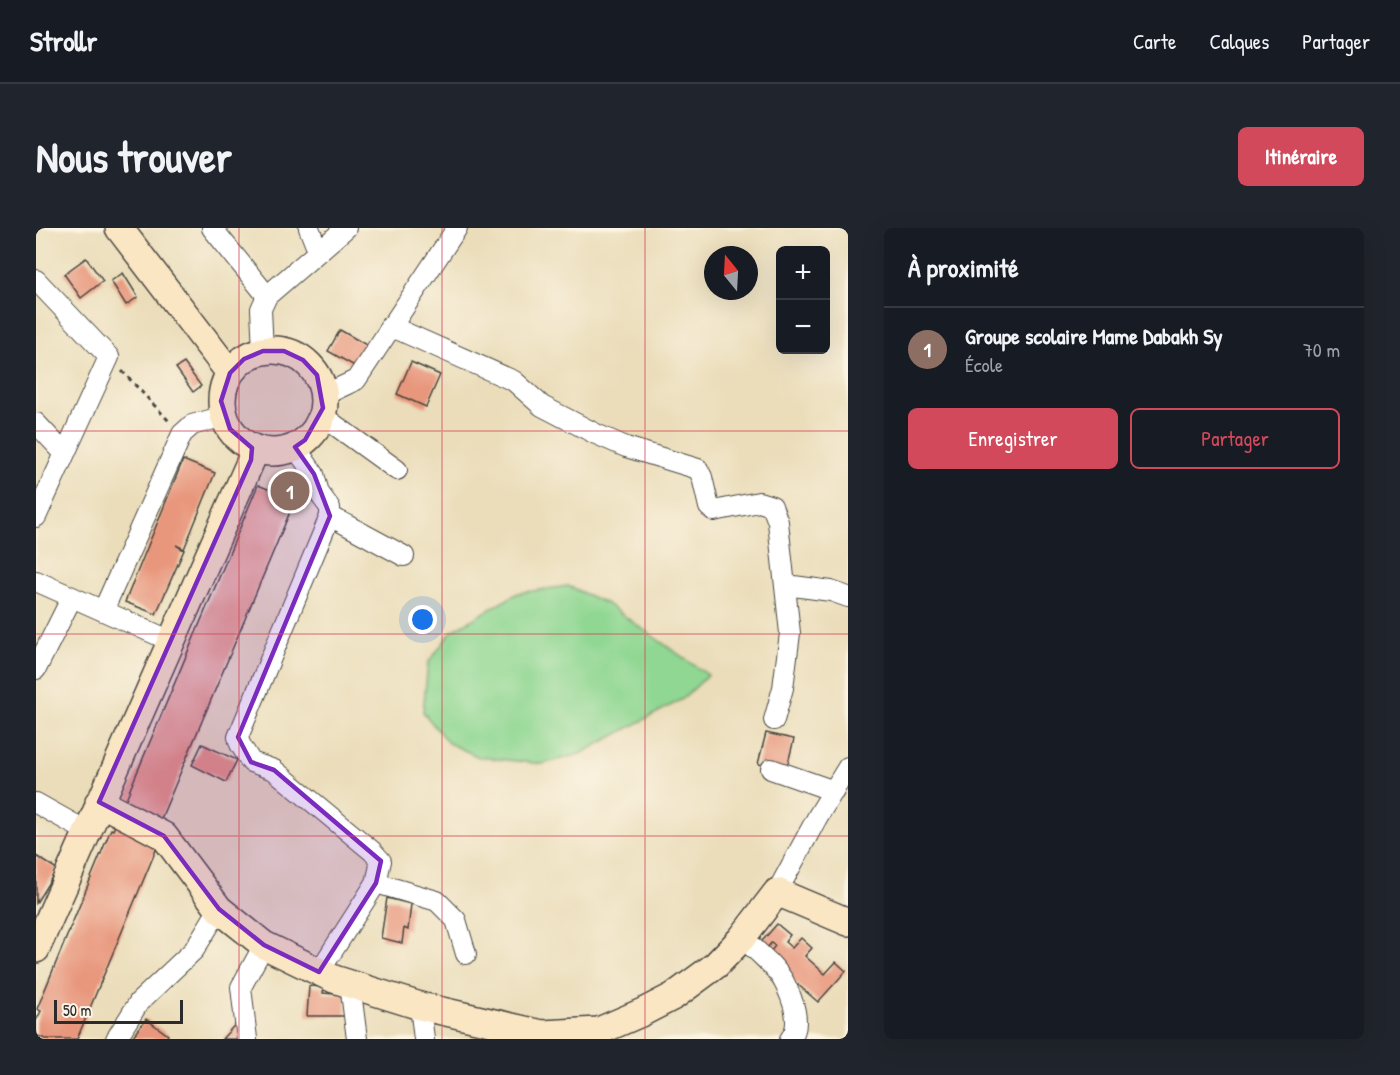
<!DOCTYPE html>
<html lang="fr">
<head>
<meta charset="utf-8">
<style>
  :root { --surface:#171b24; --page:#20242c; --text:#f1f3f6; --muted:#9ea1a6; --line:#363941; --accent:#d1495b }
  body { margin:0; font-family:"Patrick Hand",sans-serif; background:var(--page); color:var(--text) }
  .controls { position:absolute; right:18px; top:18px; display:grid; overflow:hidden; border-radius:9px; box-shadow:0 6px 24px #0002 }
  .controls button { width:54px; height:54px; display:grid; place-items:center; padding:0; border:0; border-bottom:2px solid var(--line); background:var(--surface); color:var(--text); font:30px sans-serif }
  .compass { position:absolute; left:668px; top:18px; width:54px; height:54px; border-radius:50%; background:var(--surface); box-shadow:0 6px 24px #0002; rotate:342deg }
  .scale { position:absolute; left:18px; bottom:15px; width:129px; box-sizing:border-box; padding-left:6px; border:3px solid #2b2b2b; border-top:0; font-size:16px; line-height:21px; white-space:nowrap; color:#2b2b2b; -webkit-text-stroke:4px #fcf5e5; paint-order:stroke }
  .you { position:absolute; left:387px; top:392px; width:21px; height:21px; margin:-15px; border:4px solid #fff; border-radius:50%; background:#1a73e8; box-shadow:0 0 0 9px #1a73e833 }
  .badge { display:grid; place-items:center; width:39px; height:39px; border-radius:50%; background:var(--accent); color:#fff; font-size:20px; font-weight:700 }
  .pin { position:absolute; translate:-50% -50%; border:3px solid #fff; box-shadow:0 2px 6px #0006 }
  .list { margin:0; padding:0; list-style:none }
  h2 { display:flex; justify-content:space-between; align-items:center; height:78px; margin:0; padding:0 24px; font-size:26px }
  h2 small { font-size:20px; font-weight:400; color:var(--muted) }
  .list li { display:grid; grid-template-columns:39px 1fr auto; gap:18px; align-items:center; box-sizing:border-box; height:84px; padding:0 24px; border-top:2px solid var(--line) }
  .list b { display:block; font-size:22px; white-space:nowrap }
  .list p { margin:0; font-size:20px; white-space:nowrap; color:var(--muted) }
  .list em { font-size:20px; font-style:normal; color:var(--muted) }
  .actions { display:flex; gap:12px; padding:18px 24px }
  .actions a { flex:1; padding:14px 0; border:2px solid var(--accent); border-radius:9px; text-align:center; font-size:21px; color:var(--accent) }
  .actions .main { background:var(--accent); color:#fff }
  .map { position:relative; flex:none; width:812px; height:811px; overflow:hidden; border-radius:9px }
  header { display:flex; align-items:center; gap:36px; box-sizing:border-box; height:84px; padding:0 30px; background:var(--surface); border-bottom:2px solid var(--line) }
  header strong { font-size:28px }
  nav { display:flex; gap:33px; margin-inline-start:auto; font-size:21px }
  .intro { display:flex; align-items:center; justify-content:space-between; box-sizing:border-box; height:144px; padding:0 36px }
  h1 { margin:0; font-size:42px }
  .button { padding:15px 27px; border-radius:9px; background:var(--accent); color:#fff; font-size:21px; font-weight:700 }
  main { display:flex; gap:36px; padding:0 36px }
  aside { flex:1; background:var(--surface); border-radius:9px; box-shadow:0 6px 24px #0002 }
  .map>svg:first-child { display:block }
  .green { fill:#8fd792; stroke:#5d815e; stroke-width:1.5 }
  .building { fill:#e8977d }
  .lines { fill:none; stroke-linecap:round; stroke-linejoin:round }
  .street-casing { stroke:#484640; stroke-width:22 }
  .secondary-casing { stroke:#484640; stroke-width:30 }
  .path { stroke:#484640; stroke-width:3; stroke-dasharray:4.5 4.5; stroke-linecap:butt }
  .street { stroke:#fff; stroke-width:20 }
  .secondary { stroke:#fbe6c4; stroke-width:27 }
  .marked { fill:#7b2cbf; fill-opacity:0.2; stroke:#7b2cbf; stroke-width:4.5; stroke-linejoin:round }
  .grid { fill:none; stroke:#d1495b; stroke-width:1.5; stroke-opacity:0.55 }
</style>
</head>
<body>
<header>
<strong>Strollr</strong>
<nav><a>Carte</a><a>Calques</a><a>Partager</a></nav>
</header>
<div class="intro"><h1>Nous trouver</h1><a class="button">Itinéraire</a></div>
<main>
<div class="map">
<svg width="812" height="811" viewBox="0 0 812 811">
  <rect width="100%" height="100%" fill="#fcf5e5"/>
  <filter id="ink" filterUnits="userSpaceOnUse"><feTurbulence type="fractalNoise" baseFrequency=".0167" numOctaves="2"/><feDisplacementMap in="SourceGraphic" scale="12" xChannelSelector="R" yChannelSelector="G"/><feConvolveMatrix kernelMatrix="1 2 1 2 8 2 1 2 1" color-interpolation-filters="sRGB"/></filter>
  <filter id="wash" filterUnits="userSpaceOnUse"><feTurbulence type="fractalNoise" baseFrequency=".008" numOctaves="4" result="noise"/><feDisplacementMap in="SourceGraphic" scale="24" xChannelSelector="R" yChannelSelector="G"/><feGaussianBlur stdDeviation="1.35" result="paint"/><feColorMatrix in="noise" values="0 0 0 0 0 0 0 0 0 0 0 0 0 0 0 0 0 1.4 0 .05"/><feComposite in="paint" operator="in"/></filter>
  <g filter="url(#wash)">
    <rect width="100%" height="100%" fill="#ebddba"/>
    <path class="green" d="M532,358L571,376L672,447L647,471L544,526L506,536L443,529L412,515L387,484L392,435L416,403L482,365Z"/>
    <g id="blocks">
      <path class="building" d="M50,30L67,53L45,70L28,46Z
        M87,45L102,69L90,77L75,53Z
        M304,102L334,119L322,140L292,123Z
        M375,134L404,147L390,179L361,166Z
        M148,135L165,158L157,164L140,140Z
        M147,232L179,245L148,321L140,317L148,322L120,386L89,374Z
        M222,257L259,272L124,593L87,578Z
        M730,505L758,511L750,543L722,536Z
        M166,516L201,532L190,554L156,537Z
        M81,592L125,610L41,811H9L0,807V793L5,783L1,781L75,601L77,602Z
        M0,628L21,641L0,675Z
        M351,670L375,676L372,702L368,700L366,715L345,710Z
        M741,696L754,707L749,714L756,720L765,710L776,720L769,728L789,746L800,734L810,743L782,774L730,729L739,718L735,715L726,726L720,720Z
        M273,758L288,759L287,765L311,767L309,788H271Z
        M205,790L207,811H186Z
        M110,791L132,807L129,811H102L97,808Z"/>
    </g>
  </g>
  <g filter="url(#ink)">
    <use href="#blocks" fill-opacity="0" stroke="#484640" stroke-width="1.5"/>
    <g class="lines">
      <defs>
        <path id="street" d="M176,0L231,68
          M273,0L282,23
          M0,52L73,129L0,289
          M354,98L478,153L506,178L560,206L590,219L662,241L666,249L673,279L678,283L723,274L736,278L742,294L754,405L747,460L738,492
          M227,123L225,81L231,68L310,0
          M288,167L320,152L421,0
          M285,187L361,242
          M0,195L28,225
          M259,219L278,246L283,265L294,280V288L202,509L204,516L215,534L238,542L336,623L345,633L340,655L283,744
          M294,288L368,328
          M0,353L135,413
          M750,357L795,363L812,369
          M67,383L146,206L156,197L188,188
          M0,441L36,369
          M735,541L798,563
          M0,575L50,603
          M340,655L401,673L420,692L430,726
          M741,664L782,588L812,539
          M706,709C720,723 739,737 748,754C756,769 767,797 754,811
          M314,756L321,811
          M384,778L388,811
          M80,811L103,774L158,722L183,681
          M211,811L205,759L228,717"/>
        <path id="secondary" d="M83,0L194,145
          M186 173a51 51 0 1 1 102 0a51 51 0 1 1-102 0Z
          M63,574L128,608L183,681L228,717L298,751L384,778L506,806L563,803L607,784L638,768L680,737L705,711L741,664L812,694
          M0,721L215,232L216,220"/>
      </defs>
      <use href="#street" class="street-casing"/>
      <use href="#secondary" class="secondary-casing"/>
      <path class="path" d="M86,143L133,193"/>
      <use href="#street" class="street"/>
      <use href="#secondary" class="secondary"/>
    </g>
  </g>
  <path class="marked" d="M227,123H248L267,132L281,147L287,180L269,212L259,219L278,246L294,288L202,509L215,534L238,542L345,633L340,655L283,744L228,717L183,681L128,608L63,574L215,232L216,220L194,201L185,173L194,145L208,131Z"/>
  <path class="grid" d="M203,0V811M406,0V811M609,0V811M0,203H812M0,406H812M0,608H812"/>
</svg>
<div class="controls">
<button>+</button>
<button>−</button>
</div>
<svg class="compass" viewBox="-18 -18 36 36"><path d="M0-13l5 13h-10z" fill="#e53935"/><path d="M0 13l5-13h-10z" fill="#9ea1a6"/></svg>
<div class="scale">50 m</div>
<div class="you"></div>
<div class="pin badge" style="left:254px;top:263px;background:#8d6e63">1</div>
</div>
<aside>
<h2>À proximité<small></small></h2>
<ul class="list">
<li><span class="badge" style="background:#8d6e63">1</span><div><b>Groupe scolaire Mame Dabakh Sy</b><p>École</p></div><em>70 m</em></li>
</ul>
<div class="actions"><a class="main">Enregistrer</a><a>Partager</a></div>
</aside>
</main>
</body>
</html>
